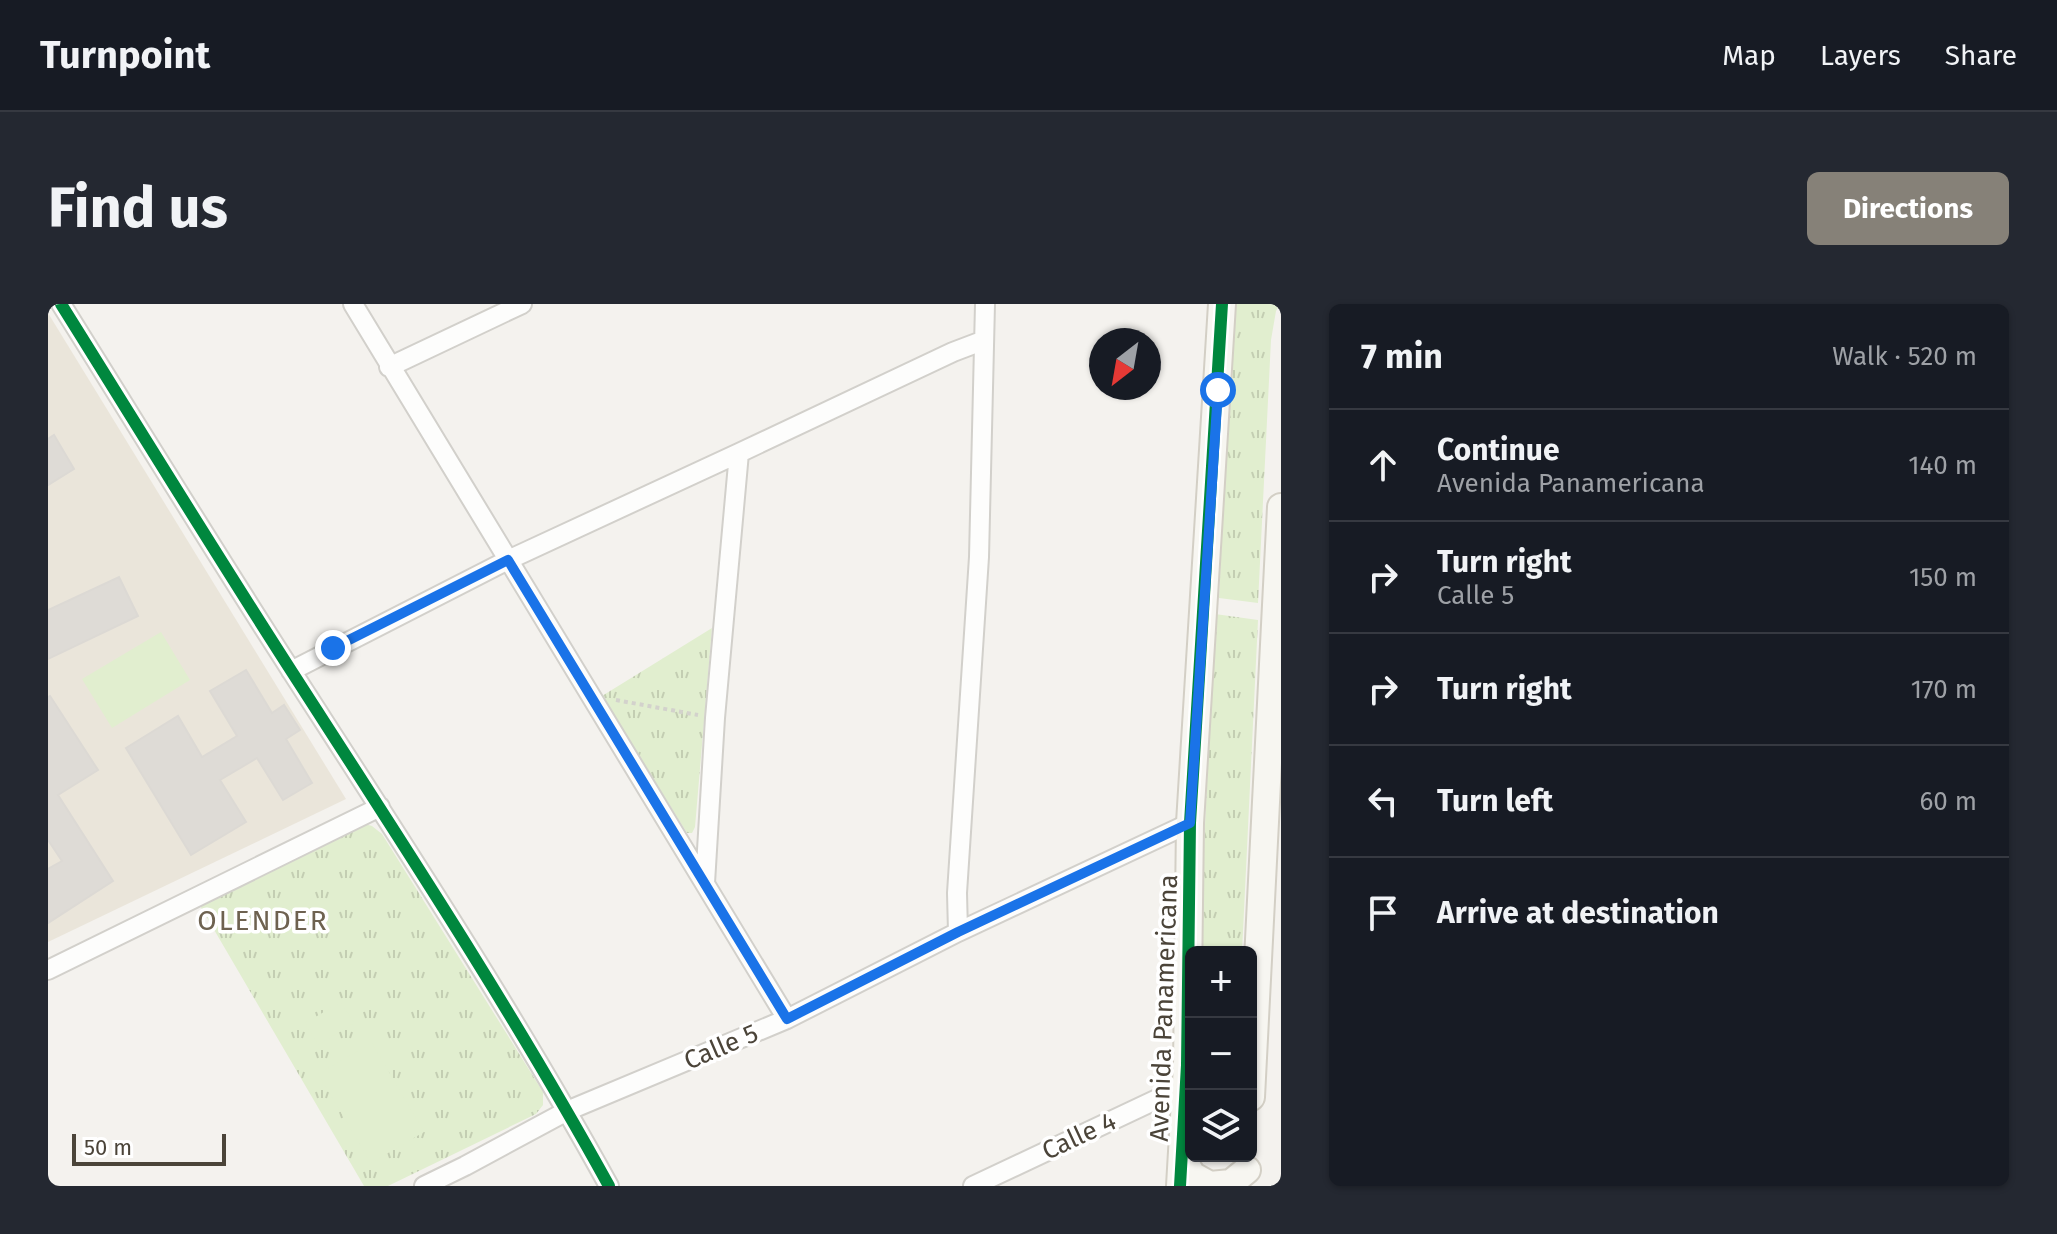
<!DOCTYPE html>
<html lang="en">
<head>
<meta charset="utf-8">
<style>
  :root { --surface:#171b24; --page:#242831; --text:#f1f3f6; --muted:#9ea1a6; --line:#363941; --accent:#868178 }
  body { margin:0; font-family:"Fira Sans",sans-serif; background:var(--page); color:var(--text) }
  .controls { position:absolute; right:24px; bottom:24px; display:grid; overflow:hidden; border-radius:12px; box-shadow:0 2px 6px #0004 }
  .controls button { width:72px; height:72px; display:grid; place-items:center; padding:0; border:0; border-bottom:2px solid var(--line); background:var(--surface); color:var(--text); font:40px sans-serif }
  .compass { position:absolute; left:1041px; top:24px; width:72px; height:72px; border-radius:50%; background:var(--surface); box-shadow:0 2px 6px #0004; rotate:211deg }
  .scale { position:absolute; left:24px; bottom:20px; width:154px; box-sizing:border-box; padding-left:8px; border:4px solid #4b4439; border-top:0; font-size:22px; line-height:28px; white-space:nowrap; color:#4b4439; -webkit-text-stroke:6px #fff; paint-order:stroke }
  .stop { position:absolute; width:24px; height:24px; margin:-18px; border:6px solid #1a73e8; border-radius:50%; background:#fff }
  .stop.end { background:#1a73e8; border-color:#fff; box-shadow:0 2px 8px #0008 }
  .list { margin:0; padding:0; list-style:none }
  h2 { display:flex; justify-content:space-between; align-items:center; height:104px; margin:0; padding:0 32px; font-size:34px }
  h2 small { font-size:26px; font-weight:400; color:var(--muted) }
  .list li { display:grid; grid-template-columns:52px 1fr auto; gap:24px; align-items:center; box-sizing:border-box; height:112px; padding:0 32px; border-top:2px solid var(--line) }
  .list b { display:block; font-size:30px; white-space:nowrap }
  .list p { margin:0; font-size:26px; white-space:nowrap; color:var(--muted) }
  .list em { font-size:26px; font-style:normal; color:var(--muted) }
  .icon { flex:none; width:44px; height:44px; fill:none; stroke:currentColor; stroke-width:2; stroke-linecap:round; stroke-linejoin:round }
  .map { position:relative; flex:none; width:1233px; height:882px; overflow:hidden; border-radius:12px }
  header { display:flex; align-items:center; gap:48px; box-sizing:border-box; height:112px; padding:0 40px; background:var(--surface); border-bottom:2px solid var(--line) }
  header strong { font-size:38px }
  nav { display:flex; gap:44px; margin-inline-start:auto; font-size:28px }
  .intro { display:flex; align-items:center; justify-content:space-between; box-sizing:border-box; height:192px; padding:0 48px }
  h1 { margin:0; font-size:56px }
  .button { padding:20px 36px; border-radius:12px; background:var(--accent); color:#fff; font-size:28px; font-weight:700 }
  main { display:flex; gap:48px; padding:0 48px }
  aside { flex:1; background:var(--surface); border-radius:12px; box-shadow:0 2px 6px #0004 }
  .map>svg:first-child { display:block }
  .education { fill:#eae5da }
  .park { fill:url(#park-tufts) }
  .pitch { fill:#e1eecf }
  .building { fill:#dedbd6; stroke:#dcd9d4; stroke-width:2 }
  .lines { fill:none; stroke-linecap:round; stroke-linejoin:round }
  .street-casing { stroke:#d2d0cb; stroke-width:22 }
  .secondary-casing { stroke:#d3cfc5; stroke-width:30 }
  .path { stroke:#d3d2cc; stroke-width:4; stroke-dasharray:4 4; stroke-linecap:butt }
  .street { stroke:#fdfdfc; stroke-width:18 }
  .secondary { stroke:#f7f6f1; stroke-width:26 }
  .cycleway-casing { stroke:#fff; stroke-width:17 }
  .cycleway { stroke:#00873e; stroke-width:12 }
  .route { stroke:#1a73e8; stroke-width:10 }
  .labels { text-anchor:middle; dominant-baseline:central; stroke-width:7; stroke-linejoin:round; paint-order:stroke }
  .street-label { font-size:26px; fill:#4b4439; stroke:#fff }
  .neighbourhood-label { font-size:28px; letter-spacing:2px; fill:#6e6250; stroke:#fff }
</style>
</head>
<body>
<header>
<strong>Turnpoint</strong>
<nav><a>Map</a><a>Layers</a><a>Share</a></nav>
</header>
<div class="intro"><h1>Find us</h1><a class="button">Directions</a></div>
<main>
<div class="map">
<svg width="1233" height="882" viewBox="0 0 1233 882">
  <defs>
    <pattern id="park-tufts" width="24" height="20" patternUnits="userSpaceOnUse" patternTransform="scale(2)"><rect width="24" height="20" fill="#e1eecf"/><path d="M3 7l-1-3M5 7V3M7 7l1-3M15 17l-1-3M17 17v-4M19 17l1-3" fill="none" stroke="#c3cdb2"/></pattern>
  </defs>
  <rect width="100%" height="100%" fill="#f4f2ee"/>
  <path class="education" d="M0,9L298,495L0,638Z"/>
  <path class="park" d="M1185,0H1232L1228,7L1223,36L1210,299L1171,294Z
    M1167,310L1210,316L1194,648H1151Z
    M664,324L647,523L644,529H639L554,392Z
    M314,519L324,522L334,530L495,788V801L488,810L340,882H316L151,600Z"/>
  <path class="pitch" d="M113,328L142,376L64,424L34,375Z
    M293,698L306,719L270,741L257,719Z
    M324,739L376,828L323,859L270,770Z"/>
  <path class="building" d="M6,131L26,165L0,181V135Z
    M71,273L90,312L0,355V306Z
    M198,366L224,409L236,401L252,426L238,435L264,479L235,496L209,454L172,476L198,518L143,551L78,444L130,412L154,453L189,432L162,387Z
    M2,392L50,466L10,491L65,577L0,619V565L14,557L0,536V393Z"/>
  <g class="lines">
    <defs>
      <path id="street" d="M13,0C90,123 166,247 244,368C353,537 464,706 561,882
        M305,0L739,715
        M341,63L474,0
        M243,367L460,256L691,149L905,48L934,37
        M657,579L667,414L691,149
        M910,628L909,589L931,253L937,0
        M0,666L332,503
        M376,882L417,862L519,807L739,715L910,628L1142,519
        M925,882L1137,782"/>
      <path id="secondary" d="M1203,793L1233,203
        M1134,853L1144,871L1162,881L1183,879L1199,866
        M1132,882L1139,761L1142,519L1174,0"/>
    </defs>
    <use href="#street" class="street-casing"/>
    <use href="#secondary" class="secondary-casing"/>
    <path class="path" d="M568,396L650,411"/>
    <use href="#street" class="street"/>
    <use href="#secondary" class="secondary"/>
    <defs>
      <path id="cycleway" d="M13,0C90,123 166,247 244,368C353,537 464,706 561,882
        M1132,882L1139,761L1142,519L1174,0"/>
    </defs>
    <use href="#cycleway" class="cycleway-casing"/>
    <use href="#cycleway" class="cycleway"/>
  </g>
  <g class="lines">
    <path class="route" d="M285,344L460,256L739,715L910,628L1142,519L1170,86"/>
  </g>
  <g class="labels">
    <g class="street-label">
      <text transform="translate(1116 704) rotate(-88)">Avenida Panamericana</text>
      <text transform="translate(673 743) rotate(-23)">Calle 5</text>
      <text transform="translate(1031 832) rotate(-25)">Calle 4</text>
    </g>
    <g class="neighbourhood-label">
      <text x="215" y="616">OLENDER</text>
    </g>
  </g>
</svg>
<div class="controls">
<button>+</button>
<button>−</button>
<button><svg class="icon" aria-label="layers" viewBox="0 0 24 24"><path d="M12 4l9 5-9 5-9-5zM3 14l9 5 9-5"/></svg></button>
</div>
<svg class="compass" viewBox="-18 -18 36 36"><path d="M0-13l5 13h-10z" fill="#e53935"/><path d="M0 13l5-13h-10z" fill="#9ea1a6"/></svg>
<div class="scale">50 m</div>
<div class="stop" style="left:1170px;top:86px"></div>
<div class="stop end" style="left:285px;top:344px"></div>
</div>
<aside>
<h2>7 min<small>Walk · 520 m</small></h2>
<ul class="list">
<li><svg class="icon" aria-label="ahead" viewBox="0 0 24 24"><path d="M12 20V5M6 11l6-6 6 6"/></svg><div><b>Continue</b><p>Avenida Panamericana</p></div><em>140 m</em></li>
<li><svg class="icon" aria-label="right" viewBox="0 0 24 24"><path d="M7 20v-9h11M14 6l5 5-5 5"/></svg><div><b>Turn right</b><p>Calle 5</p></div><em>150 m</em></li>
<li><svg class="icon" aria-label="right" viewBox="0 0 24 24"><path d="M7 20v-9h11M14 6l5 5-5 5"/></svg><div><b>Turn right</b></div><em>170 m</em></li>
<li><svg class="icon" aria-label="left" viewBox="0 0 24 24"><path d="M17 20v-9H6M10 6l-5 5 5 5"/></svg><div><b>Turn left</b></div><em>60 m</em></li>
<li><svg class="icon" aria-label="arrive" viewBox="0 0 24 24"><path d="M6 21V4h12l-3 4 3 4H6"/></svg><div><b>Arrive at destination</b></div></li>
</ul>
</aside>
</main>
</body>
</html>
